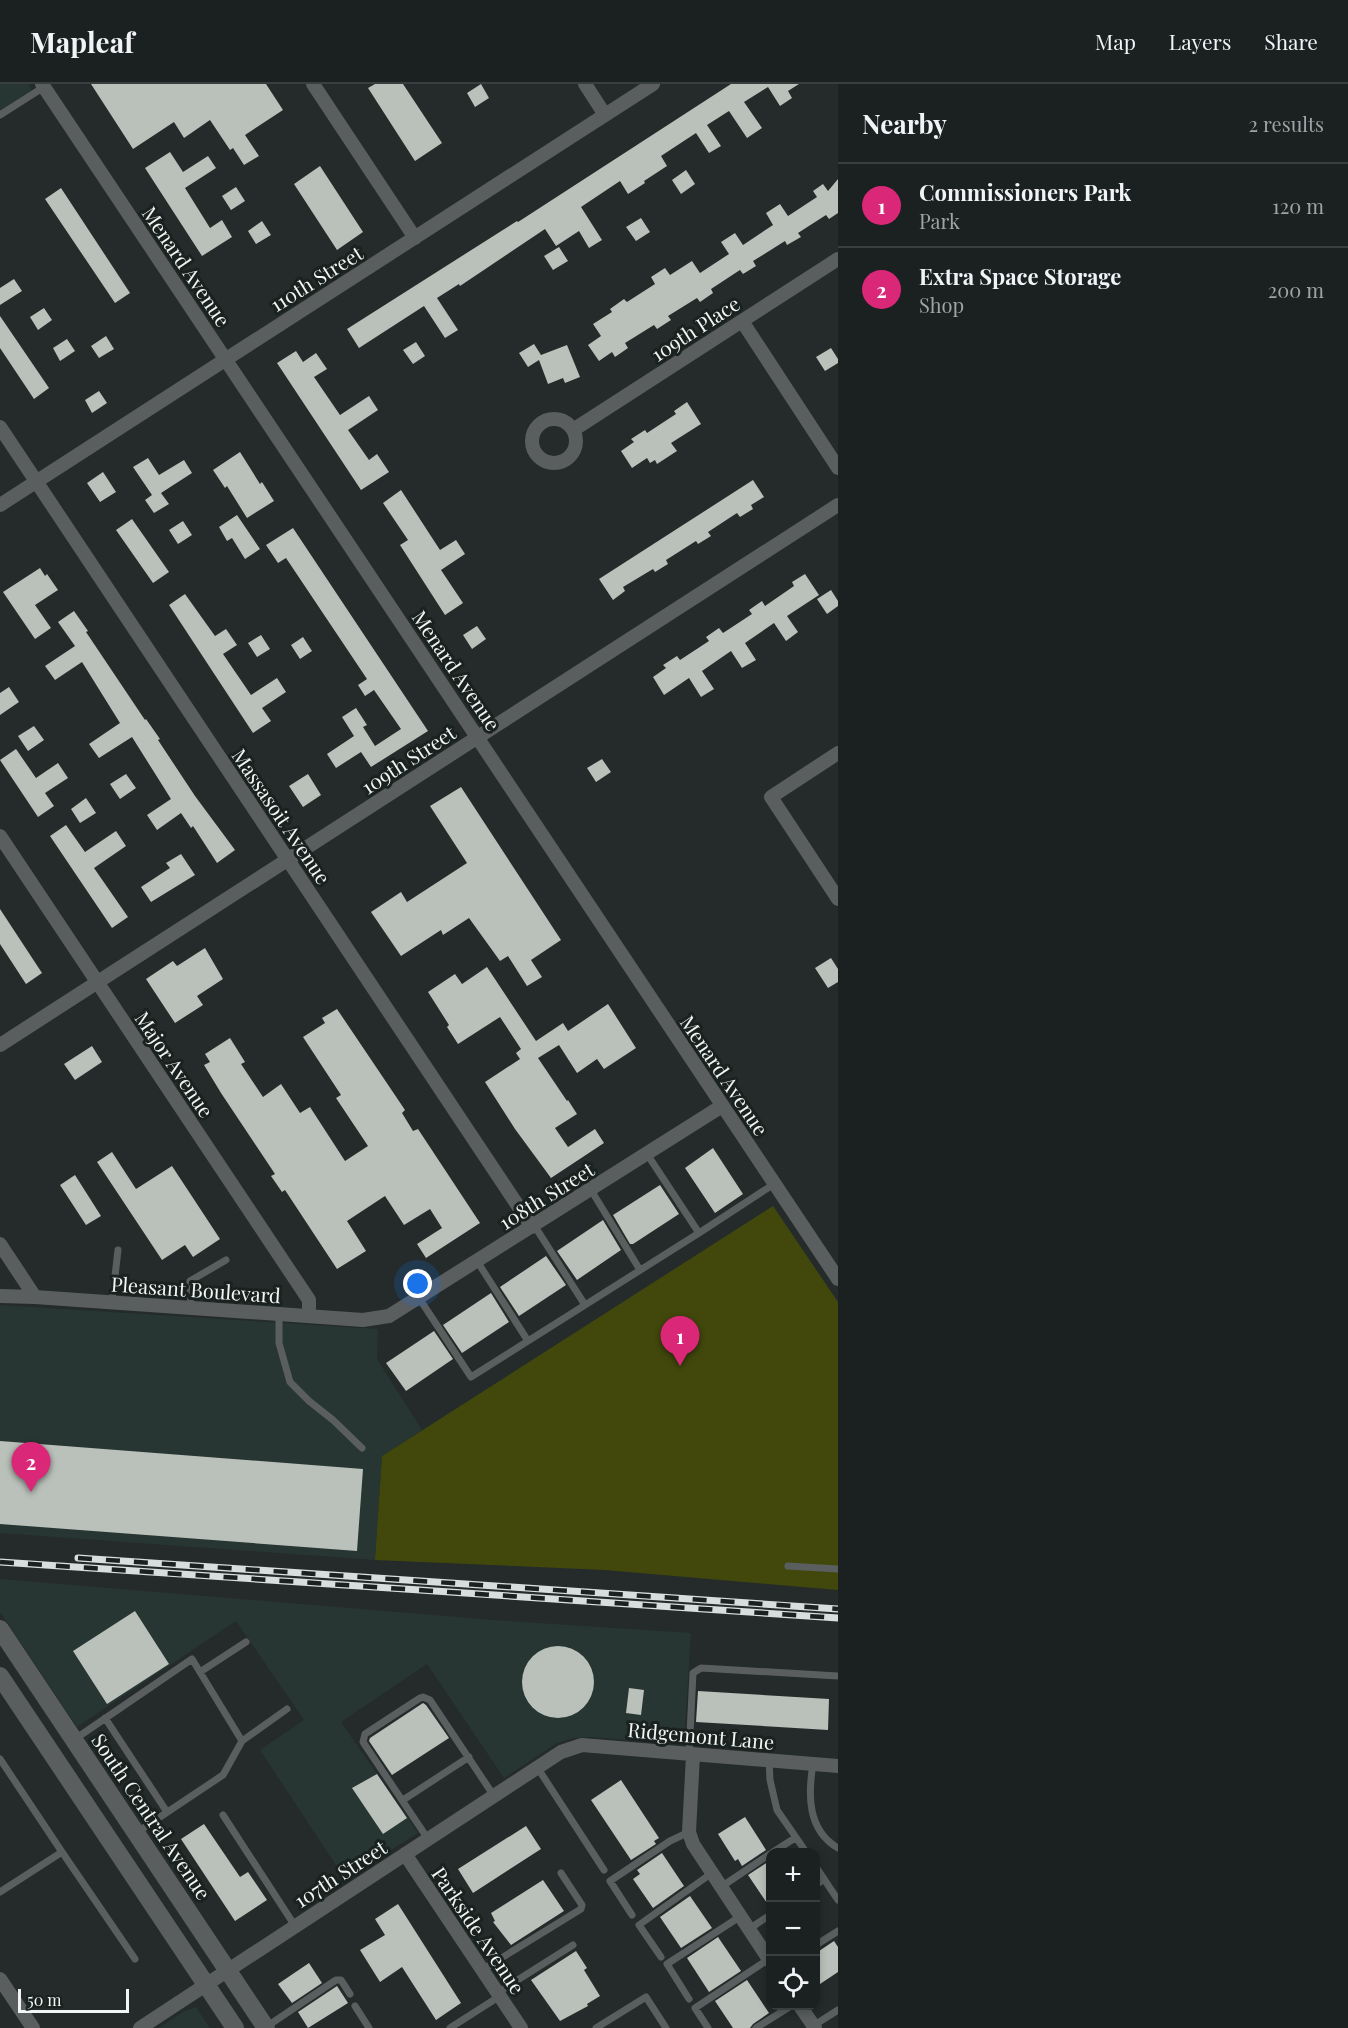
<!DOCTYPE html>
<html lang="en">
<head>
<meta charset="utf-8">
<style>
  :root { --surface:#1b2020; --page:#282d2d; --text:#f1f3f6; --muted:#a0a3a5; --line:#393e3e; --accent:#db2777 }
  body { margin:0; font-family:"Playfair Display",serif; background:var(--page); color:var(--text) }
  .controls { position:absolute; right:18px; bottom:18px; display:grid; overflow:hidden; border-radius:12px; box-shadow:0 3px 9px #0003 }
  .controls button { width:54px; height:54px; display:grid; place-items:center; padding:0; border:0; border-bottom:2px solid var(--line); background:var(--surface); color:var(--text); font:30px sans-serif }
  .scale { position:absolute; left:18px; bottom:15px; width:111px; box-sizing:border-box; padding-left:6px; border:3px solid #f1f6f5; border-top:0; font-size:16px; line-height:21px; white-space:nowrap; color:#f1f6f5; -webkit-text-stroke:4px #1a2220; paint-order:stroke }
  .you { position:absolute; left:418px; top:1200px; width:21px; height:21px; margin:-15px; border:4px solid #fff; border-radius:50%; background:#1a73e8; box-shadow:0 0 0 9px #1a73e833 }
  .badge { display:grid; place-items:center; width:39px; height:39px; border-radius:50%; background:var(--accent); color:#fff; font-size:20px; font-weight:700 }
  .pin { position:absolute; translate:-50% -50px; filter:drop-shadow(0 2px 3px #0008) }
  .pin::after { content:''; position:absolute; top:32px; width:21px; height:18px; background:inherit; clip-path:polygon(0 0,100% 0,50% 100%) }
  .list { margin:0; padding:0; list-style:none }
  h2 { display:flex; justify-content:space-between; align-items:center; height:78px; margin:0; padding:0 24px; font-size:26px }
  h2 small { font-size:20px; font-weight:400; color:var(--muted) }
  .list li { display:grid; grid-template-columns:39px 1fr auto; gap:18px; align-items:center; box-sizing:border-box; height:84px; padding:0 24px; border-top:2px solid var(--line) }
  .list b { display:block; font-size:22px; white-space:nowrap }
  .list p { margin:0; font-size:20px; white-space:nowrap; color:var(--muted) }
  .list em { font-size:20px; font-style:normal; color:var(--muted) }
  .icon { flex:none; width:33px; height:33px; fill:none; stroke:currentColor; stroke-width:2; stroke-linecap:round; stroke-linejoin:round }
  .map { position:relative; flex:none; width:838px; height:1944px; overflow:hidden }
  header { display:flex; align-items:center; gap:36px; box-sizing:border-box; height:84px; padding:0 30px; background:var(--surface); border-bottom:2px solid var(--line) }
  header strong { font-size:28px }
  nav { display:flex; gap:33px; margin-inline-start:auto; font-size:21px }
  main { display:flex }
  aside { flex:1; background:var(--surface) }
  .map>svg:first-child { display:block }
  .built { fill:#273633 }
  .green { fill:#42480c }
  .building { fill:#bac0ba }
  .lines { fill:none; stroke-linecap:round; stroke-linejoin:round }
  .service { stroke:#5a5e5f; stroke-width:7 }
  .minor { stroke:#5a5e5f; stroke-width:14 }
  .tertiary { stroke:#5a5e5f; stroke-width:18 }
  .rail-casing { stroke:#d8dedd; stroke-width:7 }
  .rail { stroke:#1a2220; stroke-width:4.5; stroke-dasharray:14; stroke-linecap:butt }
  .labels { text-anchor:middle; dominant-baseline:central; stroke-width:6; stroke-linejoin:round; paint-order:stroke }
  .street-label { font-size:20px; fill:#f1f6f5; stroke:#1a2220 }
</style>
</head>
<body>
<header>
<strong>Mapleaf</strong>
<nav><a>Map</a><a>Layers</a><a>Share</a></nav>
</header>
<main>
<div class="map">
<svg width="838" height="1944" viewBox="0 0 838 1944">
  <rect width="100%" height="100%" fill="#242b2a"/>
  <path class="built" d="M0,0H28L34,9L0,31Z
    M0,1221L378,1245L377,1275L422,1346L382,1372L375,1476L0,1449Z
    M0,1495L494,1536L691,1549L684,1660L589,1653L574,1654L557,1659L504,1694L427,1580L341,1638L418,1749L345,1795L260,1666L304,1636L236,1537L77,1643L0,1528Z
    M196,1923L210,1944H159L184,1927Z"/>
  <path class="green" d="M773,1122L838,1218V1506L605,1486L375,1476L382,1372Z"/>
  <path class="building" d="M91,0H266L283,26L245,51L259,72L244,81L233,64L230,66L210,36L184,54L174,38L133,65Z
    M375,0H403L442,59L415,77L368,4Z
    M481,0L489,14L475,23L467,9Z
    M731,0H799L788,7L792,14L780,22L768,3L744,18L762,44L747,54L729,27L707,41L721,62L709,69L696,49L661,72L667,82L644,97L645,99L628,110L620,97L581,123L602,156L589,164L579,147L556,162L545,145L460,202L459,200L437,214L458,246L445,254L424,222L359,264L347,245L517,137L518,138Z
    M170,68L183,88L208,72L216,84L185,104L210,144L222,136L232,153L202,172L145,84Z
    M320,82L363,148L337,166L294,100Z
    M686,86L695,100L681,110L672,96Z
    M838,95V129L829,135L826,131L798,149L801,153L787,161L785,157L753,177L756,182L743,190L740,186L711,205L713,209L700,218L697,214L668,232L671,236L657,245L654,241L625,259L628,264L615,273L612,268L599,277L588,261L601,252L593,240L612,228L610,225L624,215L627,218L655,200L651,193L665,184L670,191L692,177L700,189L729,170L721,158L735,149L743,161L773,141L766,129L780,120L788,132L817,113L813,107L823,100L828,107Z
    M236,103L245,117L231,126L222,112Z
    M61,104L130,209L115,219L45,115Z
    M641,134L650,148L636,157L626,143Z
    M262,137L271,151L256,160L248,147Z
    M559,163L568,177L553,186L544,172Z
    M14,195L22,207L0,221V204Z
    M44,224L52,236L38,246L30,233Z
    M0,232L49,304L34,315L0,264Z
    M106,252L114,265L99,274L91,262Z
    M67,255L75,267L60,277L53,264Z
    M416,258L425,272L413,280L403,266Z
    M534,260L541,271L567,261L580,293L565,299L563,294L548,300L539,276L528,283L519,269Z
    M831,264L838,275V279L825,287L816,273Z
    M296,267L303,278L316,269L327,285L314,293L340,331L369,312L378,326L348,346L369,376L377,370L389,388L361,406L277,279Z
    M99,307L107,319L92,329L85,316Z
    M687,318L701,340L671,359L677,367L657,380L655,376L650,379L647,374L632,384L621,367L634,358L631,355L645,346L647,349L676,330L674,327Z
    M240,368L260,400L262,398L274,417L247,434L227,402L225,404L213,386Z
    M148,374L159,391L184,376L192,389L161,409L169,420L154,429L145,416L152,411L133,383Z
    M103,388L116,408L100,418L87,399Z
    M753,396L764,413L751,421L753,425L740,433L737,429L708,448L711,452L698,460L696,457L666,476L668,480L655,488L653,485L623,503L625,507L613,516L599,495Z
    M401,406L440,466L456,456L465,470L441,486L463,519L445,531L400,461L408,456L383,419Z
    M237,431L260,465L245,475L232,454L227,457L219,443Z
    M132,435L169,488L153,499L116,446Z
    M183,437L192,451L178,460L169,446Z
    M293,444L428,647L371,683L361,668L336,684L327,670L354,652L342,633L356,624L367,641L363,643L375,662L401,645L374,606L365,612L358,601L367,595L286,474L278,479L266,461Z
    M40,484L45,492L47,490L58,506L35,521L51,544L35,555L3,508Z
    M805,490L819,511L787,532L798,548L786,557L774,539L745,559L756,576L742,584L731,567L702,587L714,605L701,613L689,594L664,611L653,593L666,584L663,581L677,572L680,576L709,557L706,553L719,544L723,549L752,530L749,526L762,517L765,522L794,502L792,498Z
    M831,506L838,517V522L827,530L817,515Z
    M185,510L215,552L226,545L237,561L223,570L251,611L277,594L286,608L262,624L271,637L253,649L169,521Z
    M74,527L88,547L86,548L145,636L146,635L160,655L158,656L195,712L235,766L217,779L193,742L191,744L181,729L157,746L147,731L171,715L132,653L99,674L89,660L120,639L82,578L55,596L45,582L75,562L58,538Z
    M477,542L486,555L472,565L463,551Z
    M261,551L270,565L257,573L248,559Z
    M303,553L312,567L300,575L291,561Z
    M9,603L19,618L0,631V609Z
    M34,642L44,656L28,667L18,652Z
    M16,665L36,694L58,679L68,694L45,709L54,722L38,733L0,676Z
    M602,675L611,688L596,698L587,684Z
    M126,690L136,704L120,715L110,700Z
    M308,690L321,711L303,723L289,702Z
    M461,703L561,856L531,876L542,893L527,902L508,872L500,877L469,834L443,851L441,846L401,872L371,828L401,808L407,818L467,779L430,722Z
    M86,714L96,729L80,739L71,725Z
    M66,741L85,768L116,747L126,762L94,784L128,833L112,844L50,752Z
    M181,770L195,791L151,818L141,803L170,784L166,779Z
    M0,825L42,889L26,900L0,860Z
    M205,864L223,895L197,912L203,921L175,939L146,895L173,877L177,882Z
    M831,874L838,885V898L828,904L815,884Z
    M487,883L536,957L563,939L568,947L608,920L636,964L604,985L597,975L577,989L559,961L538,974L567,1017L568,1016L577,1030L555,1044L568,1063L595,1045L604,1059L551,1094L515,1045L485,998L520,975L516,969L521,965L500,933L458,960L447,943L449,941L428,908L455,890L462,900Z
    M337,925L405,1026L402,1029L413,1047L418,1045L480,1139L426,1174L417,1160L442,1144L430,1125L404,1141L385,1112L347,1137L366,1167L337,1185L285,1106L282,1108L271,1092L275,1090L221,1009L204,981L210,978L205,970L230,954L245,978L241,980L263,1013L281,1000L300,1029L310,1023L345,1077L368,1062L336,1014L341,1011L303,953L325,939L322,934Z
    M92,962L102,978L75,996L64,980Z
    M713,1064L743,1110L715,1129L685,1084Z
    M112,1068L136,1105L172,1082L220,1155L193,1173L185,1161L162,1176L97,1078Z
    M75,1091L101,1132L86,1141L60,1101Z
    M660,1101L679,1130L633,1160H630L613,1131Z
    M603,1136L621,1166L577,1196L557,1167Z
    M546,1172L566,1201L519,1232L500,1203Z
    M491,1209L509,1238L462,1269L443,1241Z
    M434,1247L453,1275L406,1307L386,1279Z
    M0,1357L363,1385L357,1467L0,1440Z
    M135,1527L169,1580L107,1620L73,1567Z
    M522 1598a36 36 0 1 1 72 0a36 36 0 1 1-72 0Z
    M629,1604L644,1606L641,1631L626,1629Z
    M698,1607L829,1615L828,1646L696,1638Z
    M423,1619L426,1621L449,1654L392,1691L369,1657L370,1654Z
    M377,1690L407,1734L383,1750L352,1704Z
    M621,1696L659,1754L654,1757L656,1760L631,1776L591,1716Z
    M745,1733L766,1766L742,1782L738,1775L735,1777L718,1750Z
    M204,1740L240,1793L248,1788L267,1816L235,1837L181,1755Z
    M526,1742L541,1765L473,1809L458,1785Z
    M662,1769L684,1802L653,1824L633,1795L640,1790L637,1786Z
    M771,1776V1825L748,1791Z
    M543,1796L564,1827L511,1861L493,1838L495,1837L491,1829Z
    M690,1812L712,1844L681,1864L660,1833Z
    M398,1820L461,1919L436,1936L402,1883L380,1898L360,1866L385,1851L375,1835Z
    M718,1853L741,1887L709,1908L687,1874Z
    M834,1857L838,1863V1888L820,1900L816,1894V1869Z
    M576,1867L587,1884L584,1886L600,1912L587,1920L588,1922L560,1937L531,1896Z
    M309,1879L322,1899L292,1919L278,1900Z
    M747,1896L769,1929L753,1940L750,1944H733L715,1917Z
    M337,1902L348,1919L308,1944L298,1928Z"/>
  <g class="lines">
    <path class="service" d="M0,31L44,3
      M591,1106L640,1186
      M534,1141L585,1221
      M699,1149L774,1100
      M477,1177L528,1257
      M419,1214L471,1293L699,1149L647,1070
      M112,1218L118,1166
      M191,1225L190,1197L226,1176
      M279,1230V1259L290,1298L309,1317L333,1336L362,1364
      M788,1482L838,1485
      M200,1588L246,1558
      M105,1634L167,1728
      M75,1655L192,1575L242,1657L223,1691L136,1749
      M242,1657L287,1625
      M689,1670L693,1589L701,1584L838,1592
      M0,1675L62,1768L0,1808
      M769,1676L770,1696L777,1726L806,1768
      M813,1680C808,1710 807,1746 838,1764
      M537,1683L604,1786
      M403,1716L469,1673
      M223,1731L295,1842
      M428,1755L363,1658L365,1650L420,1614L423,1613L430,1616L494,1712
      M62,1768L135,1875
      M773,1768L795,1754
      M816,1783L838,1816
      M816,1801L824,1795
      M721,1803L770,1770
      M632,1831L610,1797L670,1757L689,1748
      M749,1845L770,1831
      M816,1861L838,1847
      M661,1873L639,1841L712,1789
      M482,1886L581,1825L582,1821L561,1789
      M497,1909L573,1861
      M689,1915L667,1880L741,1832
      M355,1922L369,1944
      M813,1942L838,1926
      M266,1943L336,1896H341L350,1910
      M450,1944L500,1912
      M596,1944L646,1913L666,1944
      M708,1944L695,1924L769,1875
      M756,1944L791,1922"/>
    <path class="minor" d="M42,0L838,1195
      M313,0L415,154
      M585,0L605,31
      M742,237L838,384
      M532 357a22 22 0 1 1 44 0a22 22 0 1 1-44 0Z
      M0,343L532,1143
      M573,346L838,175
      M0,421L653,0
      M838,669L771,713L838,815
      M0,752L309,1216V1232
      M0,961L838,421
      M0,1160L35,1213
      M0,1212L35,1213L363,1236L389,1232L722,1022
      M693,1671L689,1748L693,1760L770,1877
      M405,1770L521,1944
      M0,1895L33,1944
      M800,1922L815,1944
      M140,1944L561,1668L582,1661L838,1682"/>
    <path class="tertiary" d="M0,1545L266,1944
      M0,1592L235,1944"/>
    <defs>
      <path id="rail" d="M78,1474L838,1525
        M0,1478L838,1534"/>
    </defs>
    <use href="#rail" class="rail-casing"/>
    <use href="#rail" class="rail"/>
  </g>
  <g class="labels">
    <g class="street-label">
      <text transform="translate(187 182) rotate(56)">Menard Avenue</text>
      <text transform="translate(316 194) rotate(-32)">110th Street</text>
      <text transform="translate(695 244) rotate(-33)">109th Place</text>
      <text transform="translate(457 586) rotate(56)">Menard Avenue</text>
      <text transform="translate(408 675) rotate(-33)">109th Street</text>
      <text transform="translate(282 732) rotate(56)">Massasoit Avenue</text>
      <text transform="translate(175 980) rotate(56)">Major Avenue</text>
      <text transform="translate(725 991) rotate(56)">Menard Avenue</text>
      <text transform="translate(546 1111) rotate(-32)">108th Street</text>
      <text transform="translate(196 1205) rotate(4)">Pleasant Boulevard</text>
      <text transform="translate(701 1651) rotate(5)">Ridgemont Lane</text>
      <text transform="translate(152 1732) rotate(56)">South Central Avenue</text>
      <text transform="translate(340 1789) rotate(-33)">107th Street</text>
      <text transform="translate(479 1846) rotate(56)">Parkside Avenue</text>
    </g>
  </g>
</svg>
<div class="controls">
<button>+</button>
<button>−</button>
<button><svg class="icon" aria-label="locate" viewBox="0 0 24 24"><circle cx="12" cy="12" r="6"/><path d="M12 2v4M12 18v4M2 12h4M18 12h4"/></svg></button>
</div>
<div class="scale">50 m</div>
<div class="you"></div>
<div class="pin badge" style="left:680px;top:1282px">1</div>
<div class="pin badge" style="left:31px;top:1408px">2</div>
</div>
<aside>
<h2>Nearby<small>2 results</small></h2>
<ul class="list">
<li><span class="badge">1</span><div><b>Commissioners Park</b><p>Park</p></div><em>120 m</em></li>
<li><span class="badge">2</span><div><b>Extra Space Storage</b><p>Shop</p></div><em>200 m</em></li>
</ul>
</aside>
</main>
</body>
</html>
